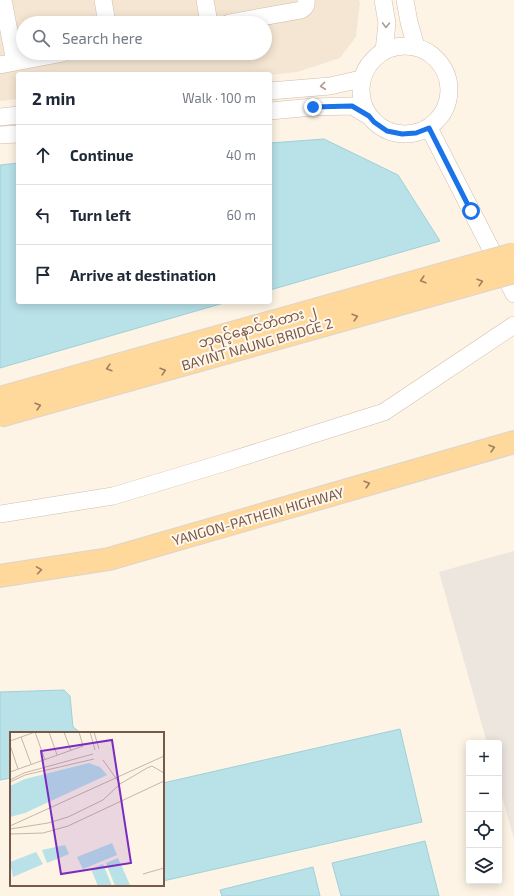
<!DOCTYPE html>
<html lang="en">
<head>
<meta charset="utf-8">
<style>
  :root { --surface:#fff; --page:#f6f6f7; --text:#1f2937; --muted:#747a83; --line:#e0e1e3 }
  body { margin:0; font-family:"Exo 2","Noto Sans Myanmar",sans-serif; background:var(--page); color:var(--text) }
  .controls { position:absolute; right:12px; bottom:12px; display:grid; overflow:hidden; border-radius:4px; box-shadow:0 2px 10px #0003 }
  .controls button { width:36px; height:36px; display:grid; place-items:center; padding:0; border:0; border-bottom:1px solid var(--line); background:var(--surface); color:var(--text); font:20px sans-serif }
  .stop { position:absolute; width:12px; height:12px; margin:-9px; border:3px solid #1a73e8; border-radius:50%; background:#fff }
  .stop.end { background:#1a73e8; border-color:#fff; box-shadow:0 1px 4px #0008 }
  .list { margin:0; padding:0; list-style:none }
  h2 { display:flex; justify-content:space-between; align-items:center; height:52px; margin:0; padding:0 16px; font-size:17px }
  h2 small { font-size:13px; font-weight:400; color:var(--muted) }
  .list li { display:grid; grid-template-columns:26px 1fr auto; gap:12px; align-items:center; box-sizing:border-box; height:60px; padding:0 16px; border-top:1px solid var(--line) }
  .list b { display:block; font-size:15px; white-space:nowrap }
  .list em { font-size:13px; font-style:normal; color:var(--muted) }
  .icon { flex:none; width:22px; height:22px; fill:none; stroke:currentColor; stroke-width:2; stroke-linecap:round; stroke-linejoin:round }
  .map { position:relative; flex:none; width:514px; height:896px; overflow:hidden }
  .search { position:absolute; background:var(--surface); box-shadow:0 2px 10px #0003; left:16px; top:16px; width:256px; height:44px; display:flex; align-items:center; gap:10px; box-sizing:border-box; padding:0 14px; border-radius:22px; color:var(--muted); font-size:15px }
  .panel { position:absolute; background:var(--surface); box-shadow:0 2px 10px #0003; left:16px; top:72px; width:256px; height:232px; border-radius:4px }
  .map>svg:first-child { display:block }
  .residential { fill:#f5e6d3; fill-rule:evenodd }
  .industrial { fill:#ede6df }
  .water { fill:#b8e1e8; stroke:#9ed1da }
  .lines { fill:none; stroke-linecap:round; stroke-linejoin:round }
  .street-casing { stroke:#d1bdad; stroke-width:18 }
  .primary-casing { stroke:#dcd4d0; stroke-width:24 }
  .street { stroke:#fff; stroke-width:17 }
  .primary { stroke:#fed99b; stroke-width:22 }
  .primary-bridge-casing { stroke:#dcd4d0; stroke-width:24; stroke-linecap:butt }
  .primary-bridge { stroke:#fed99b; stroke-width:22 }
  .oneway { stroke:#ad9b92 }
  .oneway2 { stroke:#a07f62 }
  .route { stroke:#1a73e8; stroke-width:5 }
  .labels { text-anchor:middle; dominant-baseline:central; stroke-width:4; stroke-linejoin:round; paint-order:stroke }
  .street-label { font-size:14px; fill:#775949; stroke:#fff7ec }
  .inset-road { fill:none; stroke:#c7b6a7; stroke-width:1 }
  .view { fill:#7b2cbf; fill-opacity:0.15; stroke:#7b2cbf; stroke-width:2 }
  .inset-edge { fill:none; stroke:#775949; stroke-width:2 }
</style>
</head>
<body>
<div class="map">
<svg width="514" height="896" viewBox="0 0 514 896">
  <rect width="100%" height="100%" fill="#fdf4e5"/>
  <path class="residential" d="M0,0H359L360,3L356,37L340,58L297,72L270,75L18,74V99L0,101ZM23,23H265V53H23Z"/>
  <path class="industrial" d="M514,551V839L499,786V743H487L439,572Z"/>
  <path class="water" d="M324,139L398,175L440,241L270,290V143Z
    M18,163V302H227L0,368V165Z
    M64,690L70,696L73,727L81,733H11V778L0,780V692Z
    M400,729L422,822L163,881V783Z
    M425,841L439,896H341L332,863Z
    M313,867L320,896H222L220,890Z"/>
  <g class="lines">
    <defs>
      <path id="street" d="M3,0L15,62
        M103,0L107,23
        M205,0L209,23
        M383,0L387,23L384,51
        M405,0L409,22L416,47
        M229,23L301,10C306,7 307,5 306,0
        M361 90a44 44 0 1 1 88 0a44 44 0 1 1-88 0Z
        M0,65L63,53
        M270,91L330,86L361,79
        M270,111L313,107L352,106L369,116
        M0,117L18,115
        M429,128L514,294
        M0,135L18,134
        M0,514L113,496L223,463L384,412L514,325"/>
      <path id="primary" d="M0,576L109,559L514,442"/>
    </defs>
    <use href="#street" class="street-casing"/>
    <use href="#primary" class="primary-casing"/>
    <use href="#street" class="street"/>
    <use href="#primary" class="primary"/>
    <defs>
      <path id="primary-bridge" d="M0,398L514,254
        M0,416L514,272"/>
    </defs>
    <use href="#primary-bridge" class="primary-bridge-casing"/>
    <use href="#primary-bridge" class="primary-bridge"/>
  </g>
  <defs><path id="oneway-chevron" d="M-2-3.5L2.5 0L-2 3.5" fill="none" stroke-width="1.6" stroke-linecap="round" stroke-linejoin="round"/></defs>
  <g class="oneway">
    <use href="#oneway-chevron" transform="translate(386 25) rotate(91)"/>
    <use href="#oneway-chevron" transform="translate(323 86) rotate(174)"/>
  </g>
  <g class="oneway2">
    <use href="#oneway-chevron" transform="translate(423 280) rotate(164)"/>
    <use href="#oneway-chevron" transform="translate(480 282) rotate(-16)"/>
    <use href="#oneway-chevron" transform="translate(355 317) rotate(-16)"/>
    <use href="#oneway-chevron" transform="translate(109 368) rotate(164)"/>
    <use href="#oneway-chevron" transform="translate(163 371) rotate(-16)"/>
    <use href="#oneway-chevron" transform="translate(38 406) rotate(-16)"/>
    <use href="#oneway-chevron" transform="translate(492 448) rotate(-16)"/>
    <use href="#oneway-chevron" transform="translate(367 484) rotate(-16)"/>
    <use href="#oneway-chevron" transform="translate(39 570) rotate(-9)"/>
  </g>
  <g class="lines">
    <path class="route" d="M313,107L352,106L369,116L374,122L387,131L402,134L416,133L429,128L471,211"/>
  </g>
  <g class="labels">
    <g class="street-label">
      <text transform="translate(257 326) rotate(-16)">ဘုရင့်နောင်တံတား ၂</text>
      <text transform="translate(257 344) rotate(-16)">BAYINT NAUNG BRIDGE 2</text>
      <text transform="translate(258 516) rotate(-16)">YANGON-PATHEIN HIGHWAY</text>
    </g>
  </g>
  <g transform="translate(10 732)">
    <rect width="154" height="154" fill="#fdf4e5"/>
    <path d="M79,31L90,35L97,43L15,81L0,85V54L15,47ZM102,111L107,123L73,137L67,125ZM55,113L59,122L37,131L32,118ZM26,120L33,132L3,145L0,130ZM108,126L120,153V154H105L96,131ZM93,132L102,154H88L81,137Z" fill="#b8e1e8"/>
    <path class="inset-road" d="M25,0L35,28M39,0L47,23M54,0L61,19M80,0L85,18M84,0L89,17M11,5L21,32M0,9L25,0M0,13L8,37M93,28L110,52M0,40L73,14L69,0M0,48L14,41L83,22M0,50L15,43L84,27M0,94L154,24M0,97L38,91L58,85L93,68L110,52L137,36L142,34L154,41M0,102L33,101L58,94L154,49M133,142L154,136"/>
    <path class="view" d="M102,8L121,131L51,142L31,19Z"/>
    <rect width="154" height="154" class="inset-edge"/>
  </g>
</svg>
<div class="controls">
<button>+</button>
<button>−</button>
<button><svg class="icon" aria-label="locate" viewBox="0 0 24 24"><circle cx="12" cy="12" r="6"/><path d="M12 2v4M12 18v4M2 12h4M18 12h4"/></svg></button>
<button><svg class="icon" aria-label="layers" viewBox="0 0 24 24"><path d="M12 4l9 5-9 5-9-5zM3 14l9 5 9-5"/></svg></button>
</div>
<div class="stop" style="left:471px;top:211px"></div>
<div class="stop end" style="left:313px;top:107px"></div>
<div class="search"><svg class="icon" aria-label="search" viewBox="0 0 24 24"><circle cx="10" cy="10" r="6"/><path d="M15 15l6 6"/></svg>Search here</div>
<section class="panel">
<h2>2 min<small>Walk · 100 m</small></h2>
<ul class="list">
<li><svg class="icon" aria-label="ahead" viewBox="0 0 24 24"><path d="M12 20V5M6 11l6-6 6 6"/></svg><div><b>Continue</b></div><em>40 m</em></li>
<li><svg class="icon" aria-label="left" viewBox="0 0 24 24"><path d="M17 20v-9H6M10 6l-5 5 5 5"/></svg><div><b>Turn left</b></div><em>60 m</em></li>
<li><svg class="icon" aria-label="arrive" viewBox="0 0 24 24"><path d="M6 21V4h12l-3 4 3 4H6"/></svg><div><b>Arrive at destination</b></div></li>
</ul>
</section>
</div>
</body>
</html>
